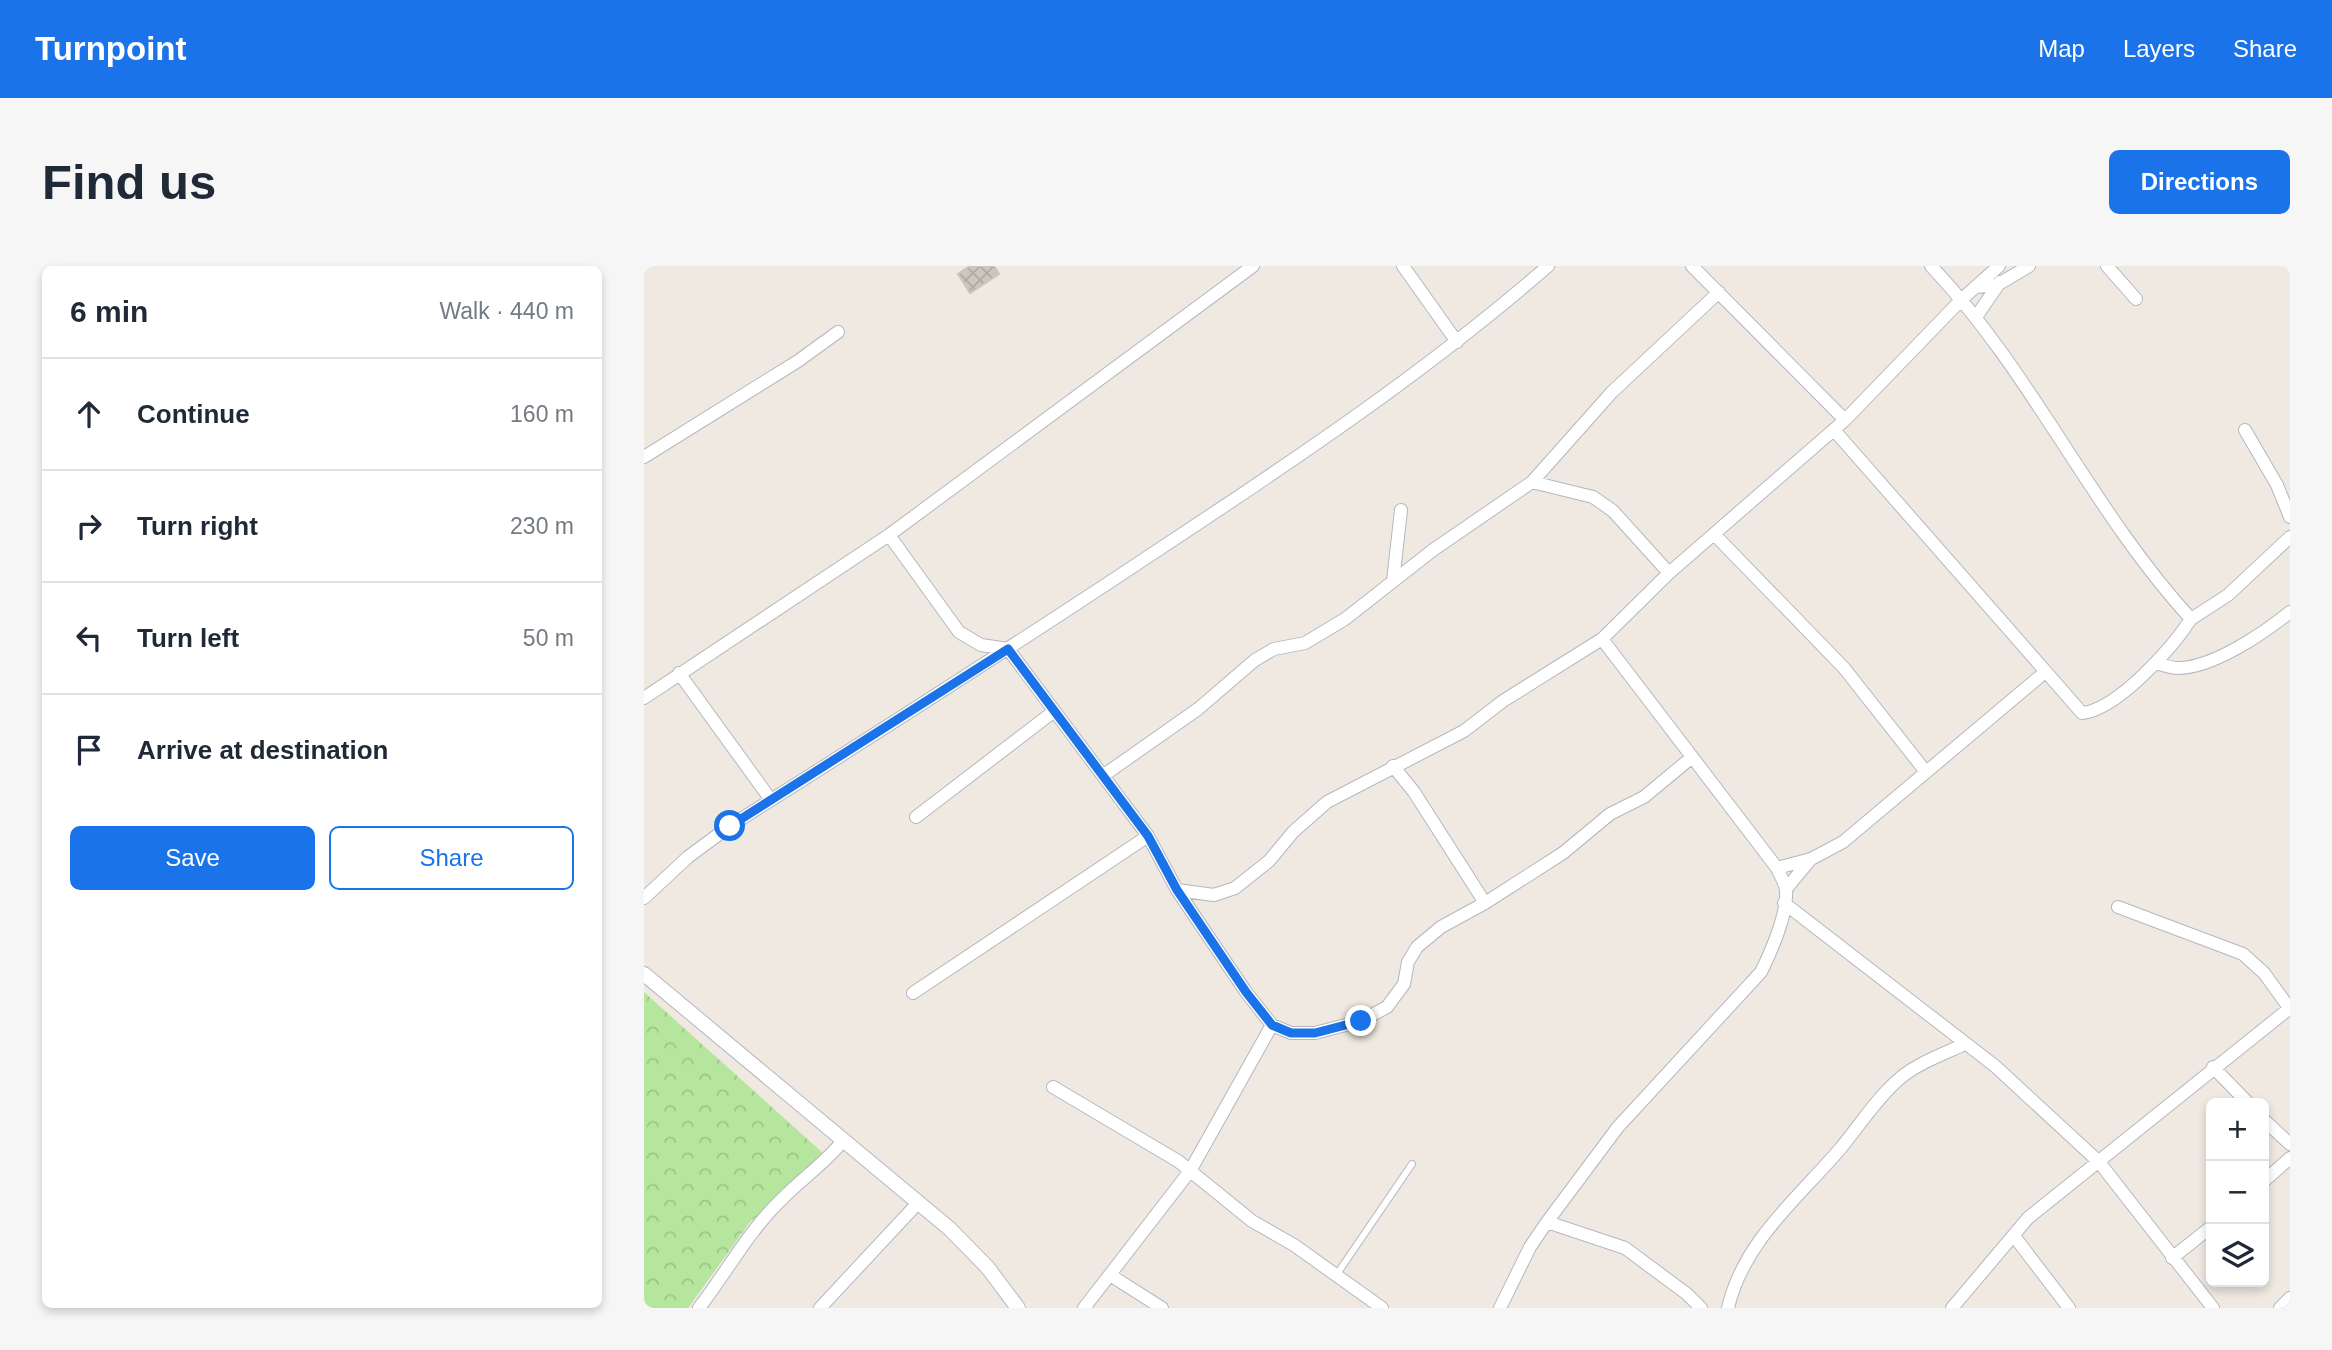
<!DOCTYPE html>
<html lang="en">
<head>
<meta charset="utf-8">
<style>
  :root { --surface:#fff; --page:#f6f6f7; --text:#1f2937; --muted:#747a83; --line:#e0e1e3; --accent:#1a73e8 }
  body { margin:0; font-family:Helvetica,sans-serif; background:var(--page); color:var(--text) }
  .controls { position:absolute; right:21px; bottom:21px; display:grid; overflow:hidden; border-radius:10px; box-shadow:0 4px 10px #0003 }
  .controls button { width:63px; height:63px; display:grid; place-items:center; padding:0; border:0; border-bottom:2px solid var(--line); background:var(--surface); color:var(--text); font:35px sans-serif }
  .stop { position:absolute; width:21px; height:21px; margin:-16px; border:5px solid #1a73e8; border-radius:50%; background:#fff }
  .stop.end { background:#1a73e8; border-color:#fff; box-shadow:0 2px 7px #0008 }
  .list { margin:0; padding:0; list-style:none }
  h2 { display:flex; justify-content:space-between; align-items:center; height:91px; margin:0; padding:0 28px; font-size:30px }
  h2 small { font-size:23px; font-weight:400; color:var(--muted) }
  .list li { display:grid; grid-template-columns:46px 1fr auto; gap:21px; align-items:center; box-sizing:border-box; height:112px; padding:0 28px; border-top:2px solid var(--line) }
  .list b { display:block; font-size:26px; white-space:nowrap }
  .list em { font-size:23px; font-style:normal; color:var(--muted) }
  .actions { display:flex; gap:14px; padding:21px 28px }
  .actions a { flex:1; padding:16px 0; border:2px solid var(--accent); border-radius:10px; text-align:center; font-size:24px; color:var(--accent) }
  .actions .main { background:var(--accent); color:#fff }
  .icon { flex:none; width:38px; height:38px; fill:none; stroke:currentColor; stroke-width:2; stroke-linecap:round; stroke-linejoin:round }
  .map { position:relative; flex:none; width:1646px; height:1042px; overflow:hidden; border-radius:10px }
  header { display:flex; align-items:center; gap:42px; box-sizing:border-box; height:98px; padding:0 35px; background:var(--accent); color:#fff }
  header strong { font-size:33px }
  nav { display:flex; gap:38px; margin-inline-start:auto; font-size:24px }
  .intro { display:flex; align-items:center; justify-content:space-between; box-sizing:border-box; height:168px; padding:0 42px }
  h1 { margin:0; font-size:49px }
  .button { padding:18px 32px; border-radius:10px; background:var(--accent); color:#fff; font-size:24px; font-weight:700 }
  main { display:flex; gap:42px; padding:0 42px }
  aside { flex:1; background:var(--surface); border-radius:10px; box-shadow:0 4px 10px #0003 }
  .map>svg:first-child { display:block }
  .forest { fill:url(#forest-crowns) }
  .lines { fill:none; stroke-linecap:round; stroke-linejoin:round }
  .stream { stroke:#75cff0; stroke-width:4.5 }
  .building { fill:url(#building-cross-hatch); stroke:#cbc5ba; stroke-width:2 }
  .service-casing { stroke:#b4b7c1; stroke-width:8 }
  .minor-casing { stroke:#b4b7c1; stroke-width:14 }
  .tertiary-casing { stroke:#b4b7c1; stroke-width:16 }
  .service { stroke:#fff; stroke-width:6 }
  .minor { stroke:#fff; stroke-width:12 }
  .tertiary { stroke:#fff; stroke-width:14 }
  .route { stroke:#1a73e8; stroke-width:9 }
</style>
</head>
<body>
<header>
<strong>Turnpoint</strong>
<nav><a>Map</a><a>Layers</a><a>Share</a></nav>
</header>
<div class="intro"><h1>Find us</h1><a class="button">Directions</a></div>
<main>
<aside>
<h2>6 min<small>Walk · 440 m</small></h2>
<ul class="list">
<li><svg class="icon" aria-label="ahead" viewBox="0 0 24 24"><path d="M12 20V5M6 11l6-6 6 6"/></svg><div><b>Continue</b></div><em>160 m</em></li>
<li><svg class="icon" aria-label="right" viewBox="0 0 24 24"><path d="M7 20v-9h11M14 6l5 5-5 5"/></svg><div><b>Turn right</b></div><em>230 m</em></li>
<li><svg class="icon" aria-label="left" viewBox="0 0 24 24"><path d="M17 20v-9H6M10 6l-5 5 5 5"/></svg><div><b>Turn left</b></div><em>50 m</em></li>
<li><svg class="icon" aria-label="arrive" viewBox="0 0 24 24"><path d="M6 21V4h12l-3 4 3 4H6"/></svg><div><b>Arrive at destination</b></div></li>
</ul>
<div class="actions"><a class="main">Save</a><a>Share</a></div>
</aside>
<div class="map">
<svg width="1646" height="1042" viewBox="0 0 1646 1042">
  <defs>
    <pattern id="forest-crowns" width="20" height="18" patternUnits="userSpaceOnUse" patternTransform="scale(1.75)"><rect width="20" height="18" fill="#b6e59e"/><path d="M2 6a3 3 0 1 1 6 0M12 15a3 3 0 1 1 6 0" fill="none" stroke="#9dc588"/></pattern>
    <pattern id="building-cross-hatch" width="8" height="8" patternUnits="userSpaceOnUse" patternTransform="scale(1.75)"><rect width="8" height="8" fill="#cbc7bf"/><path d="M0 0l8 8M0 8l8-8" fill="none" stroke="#afaba4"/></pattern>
  </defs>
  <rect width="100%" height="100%" fill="#efe9e1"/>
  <path class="forest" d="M0,726L181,889L106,956L44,1042H0Z"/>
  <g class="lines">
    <path class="stream" d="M1646,0V1"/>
  </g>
  <path class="building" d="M326,0H350L355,8L326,27L314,8Z"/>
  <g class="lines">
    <defs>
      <path id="service" d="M693,1008L768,898"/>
      <path id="minor" d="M759,0L813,76
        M1048,0L1201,154
        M1463,0L1492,33
        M1332,21L1353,19L1385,0
        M1332,51L1356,16
        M1190,164L1438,447C1473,444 1528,382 1547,353C1448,245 1388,106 1287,0
        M1601,164L1633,219L1646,251
        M0,191L154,95L194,66
        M888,216L949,231L969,245L1025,307
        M1070,268L1200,402L1282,506
        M245,269L315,366L337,379L364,383L504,570L533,624L602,726L628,759L647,767H671L717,755L743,741L760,718L764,696L773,681L797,661L841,637
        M749,315L757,244
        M1547,353L1584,329L1646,271
        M958,373L1133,602
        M1512,397C1519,399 1527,402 1534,402C1569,402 1620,367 1646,346
        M35,407L127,534
        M0,432L245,269L609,0
        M749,500L770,526L841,637L919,587L966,548L1000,531L1047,492
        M460,509L554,443L611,394L630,383L661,377L701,353L789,284L888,216L968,126L1075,26
        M272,551L409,446
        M1142,623L1166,594
        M533,624L570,629L591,622L625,595L649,566L683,536L820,465L859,435L958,373L1025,307L1201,154L1318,33L1355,0
        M0,632L44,591L86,560C230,469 373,378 514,284C649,195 782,106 904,0
        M1140,637L1351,800L1455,896L1569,1042
        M1474,641L1599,688L1620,707L1646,743
        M269,727L504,570
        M1569,801L1604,837
        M409,821L534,895L608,955L650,979L738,1042
        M1620,854L1646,878
        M1620,915L1646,892
        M1370,970L1425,1042
        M1528,992L1567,961
        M466,1009L518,1042
        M55,1042C82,1007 104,966 136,935C156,914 179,899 198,876
        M176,1042L273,938
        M440,1042L546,905L628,759
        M856,1042L886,981L903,956
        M1057,1042L1043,1028L981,982L903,956L974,861L1117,706C1127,686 1144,647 1142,624C1141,617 1136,609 1133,602L1167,593L1199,576L1400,407
        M1084,1042C1099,976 1154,932 1196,883C1215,860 1233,832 1255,813C1274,797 1299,788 1321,778
        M1308,1042L1384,952L1646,742
        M1636,1042L1646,1032"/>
      <path id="tertiary" d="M0,708L306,963L344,1002L374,1042"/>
    </defs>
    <use href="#service" class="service-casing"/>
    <use href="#minor" class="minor-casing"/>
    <use href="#tertiary" class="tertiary-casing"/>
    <use href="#service" class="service"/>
    <use href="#minor" class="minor"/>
    <use href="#tertiary" class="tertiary"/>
  </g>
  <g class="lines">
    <path class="route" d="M86,560L364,383L504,570L533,624L602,726L628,759L647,767H671L717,755"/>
  </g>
</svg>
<div class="controls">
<button>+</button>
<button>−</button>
<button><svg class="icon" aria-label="layers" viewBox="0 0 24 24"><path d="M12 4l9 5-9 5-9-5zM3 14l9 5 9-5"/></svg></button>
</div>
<div class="stop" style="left:86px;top:560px"></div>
<div class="stop end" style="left:717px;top:755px"></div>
</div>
</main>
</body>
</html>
